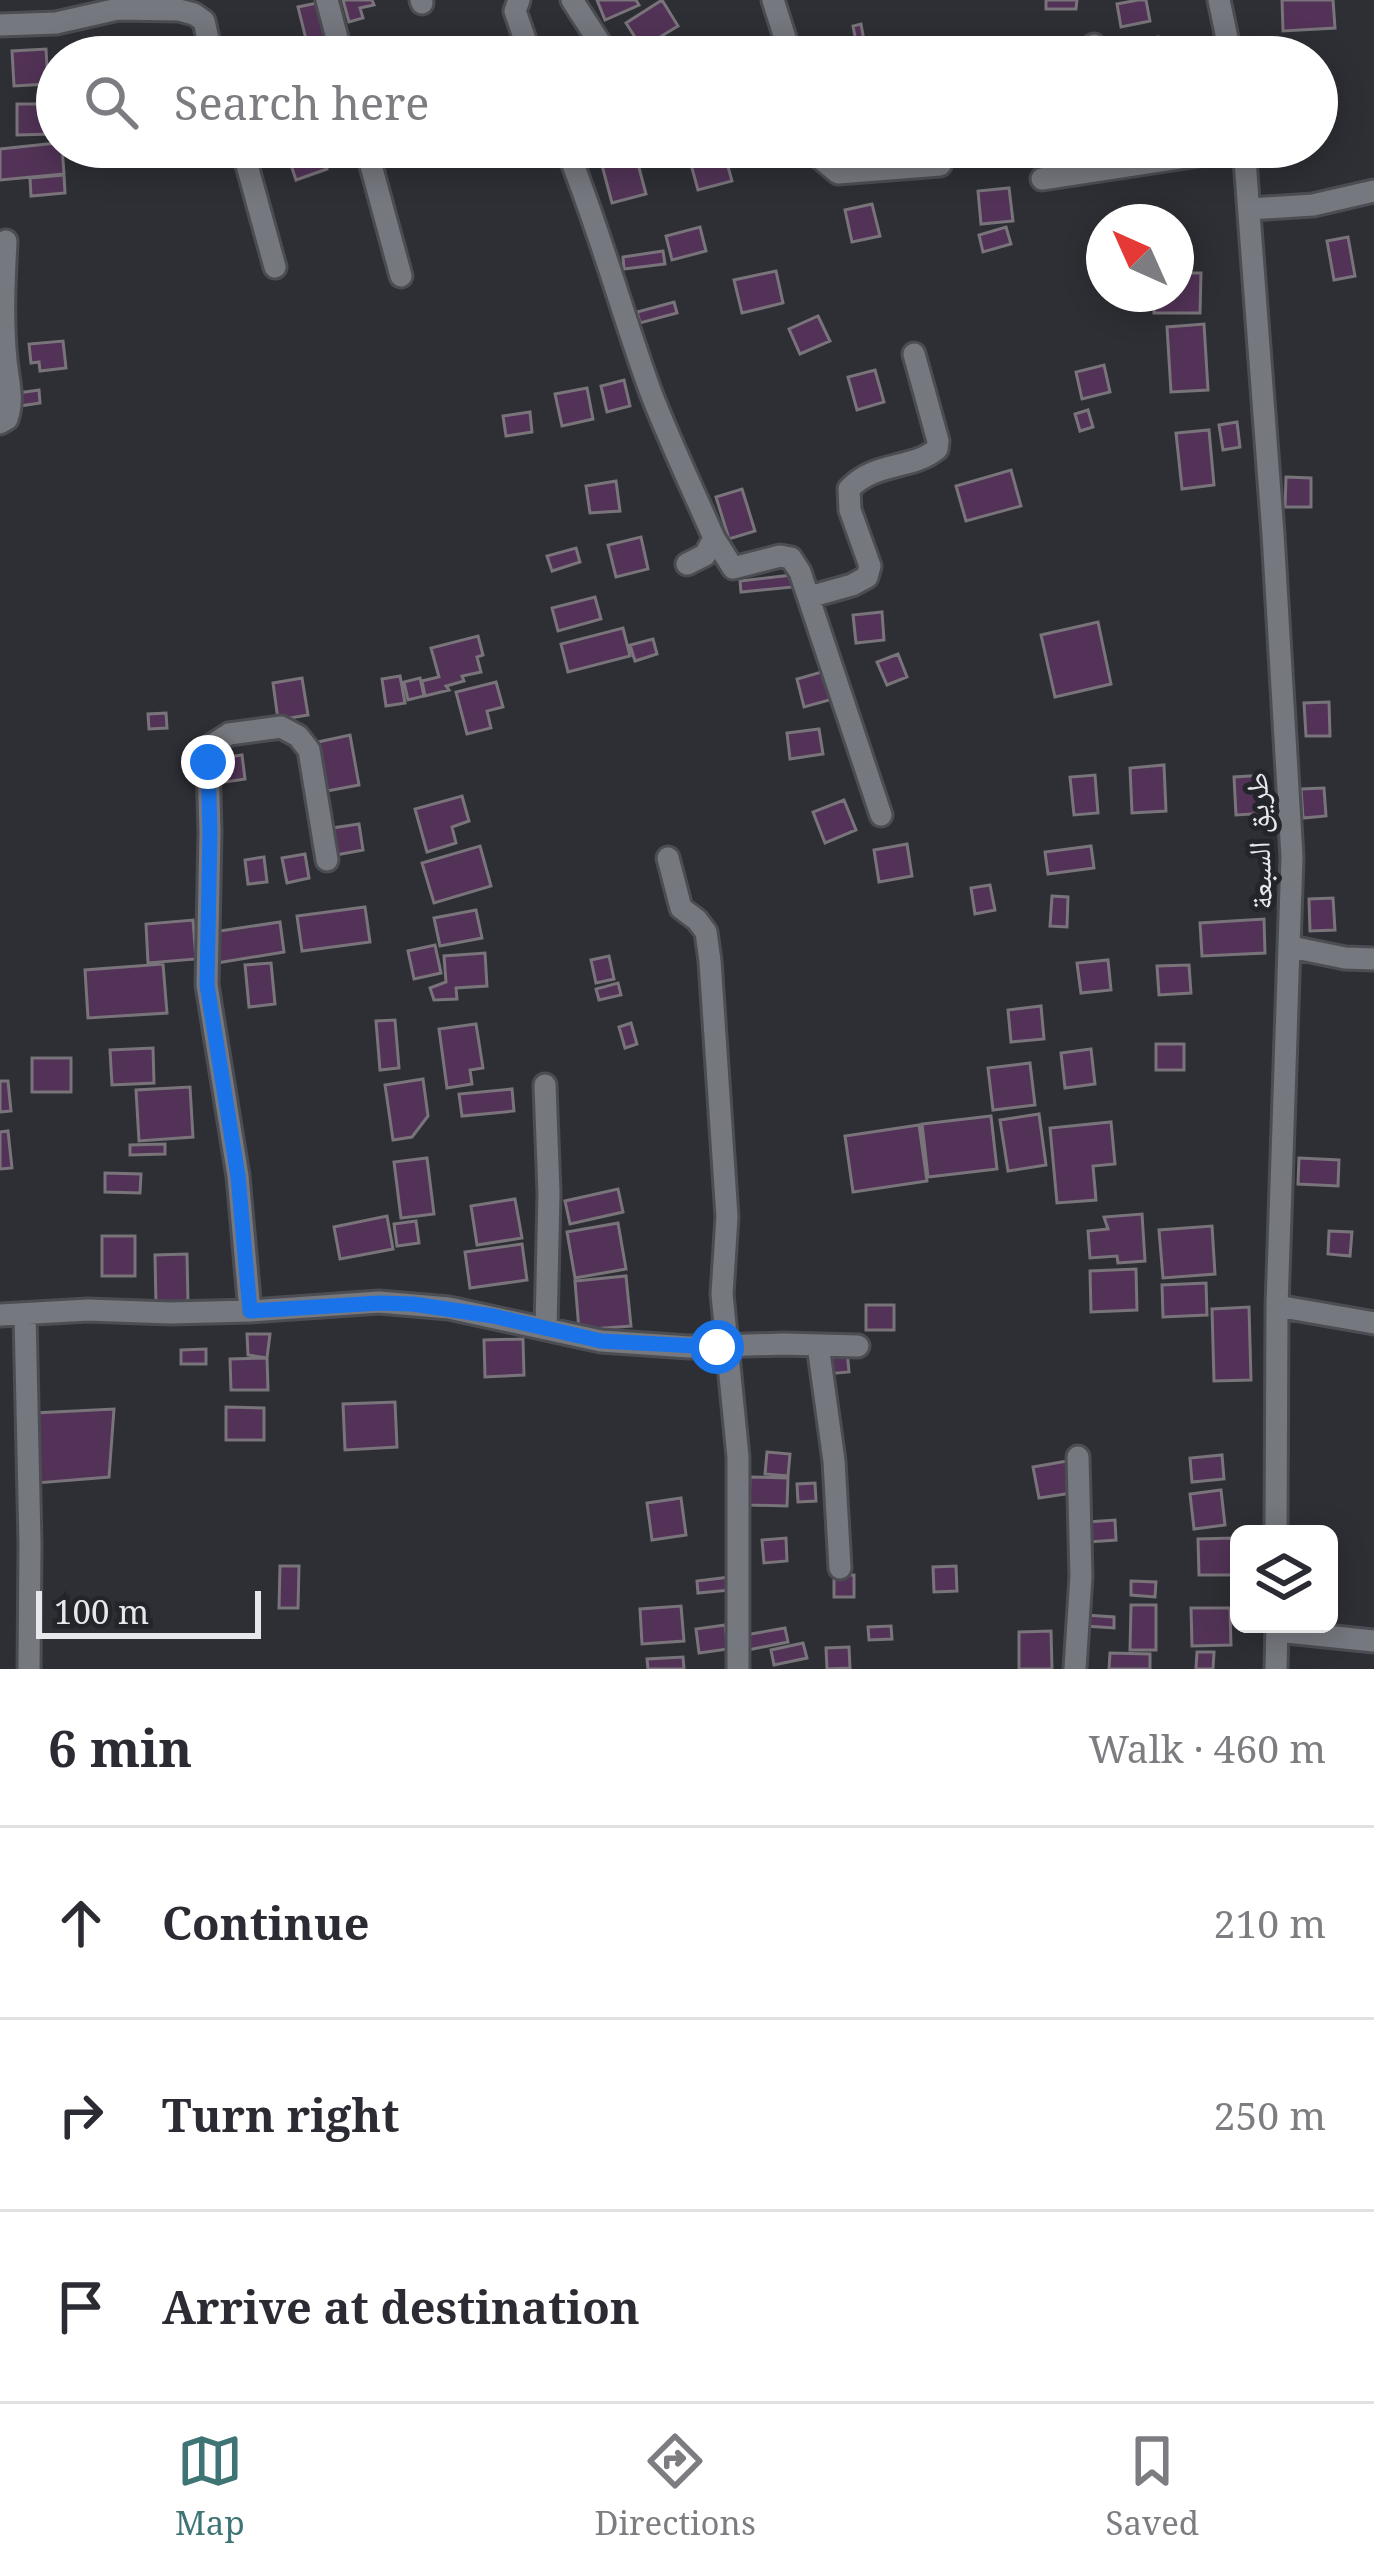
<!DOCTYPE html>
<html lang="en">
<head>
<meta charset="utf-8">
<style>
  :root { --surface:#fff; --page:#f7f7f7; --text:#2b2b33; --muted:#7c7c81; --line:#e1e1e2; --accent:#3e7474 }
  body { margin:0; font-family:"Noto Serif","Noto Naskh Arabic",serif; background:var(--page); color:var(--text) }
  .controls { position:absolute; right:36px; bottom:36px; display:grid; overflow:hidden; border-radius:18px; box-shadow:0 6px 30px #0003 }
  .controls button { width:108px; height:108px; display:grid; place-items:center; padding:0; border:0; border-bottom:3px solid var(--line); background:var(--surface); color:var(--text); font:60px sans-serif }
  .compass { position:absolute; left:1086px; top:204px; width:108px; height:108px; border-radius:50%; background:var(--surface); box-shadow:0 6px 30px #0003; rotate:315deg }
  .scale { position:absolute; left:36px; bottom:30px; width:225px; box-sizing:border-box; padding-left:12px; border:6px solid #e7e8ec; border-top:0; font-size:33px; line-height:42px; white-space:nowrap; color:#e7e8ec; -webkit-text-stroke:9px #23252b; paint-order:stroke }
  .stop { position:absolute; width:36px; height:36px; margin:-27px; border:9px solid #1a73e8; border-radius:50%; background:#fff }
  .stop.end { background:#1a73e8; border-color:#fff; box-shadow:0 3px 12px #0008 }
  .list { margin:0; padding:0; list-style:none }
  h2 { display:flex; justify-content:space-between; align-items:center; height:156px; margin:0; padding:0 48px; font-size:51px }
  h2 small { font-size:39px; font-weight:400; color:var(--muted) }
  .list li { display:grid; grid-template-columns:78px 1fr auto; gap:36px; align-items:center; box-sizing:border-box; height:192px; padding:0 48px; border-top:3px solid var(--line) }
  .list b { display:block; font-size:45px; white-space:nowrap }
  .list em { font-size:39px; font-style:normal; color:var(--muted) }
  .icon { flex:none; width:66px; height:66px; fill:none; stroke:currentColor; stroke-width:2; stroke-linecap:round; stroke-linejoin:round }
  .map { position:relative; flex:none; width:1374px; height:1669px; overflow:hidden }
  .search { position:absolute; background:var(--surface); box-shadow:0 6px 30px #0003; left:36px; right:36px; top:36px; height:132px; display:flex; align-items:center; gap:30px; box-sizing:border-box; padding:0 42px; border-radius:66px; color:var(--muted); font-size:45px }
  .sheet { height:732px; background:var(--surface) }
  nav { display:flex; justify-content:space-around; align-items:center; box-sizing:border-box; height:168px; border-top:3px solid var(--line); background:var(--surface); font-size:33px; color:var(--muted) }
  nav a { display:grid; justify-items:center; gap:6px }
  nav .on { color:var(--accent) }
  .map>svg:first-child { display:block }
  .building { fill:#523357; stroke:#79737a; stroke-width:3 }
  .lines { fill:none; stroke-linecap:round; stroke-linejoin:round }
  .minor-casing { stroke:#4c4d53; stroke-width:27 }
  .minor { stroke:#76787f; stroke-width:21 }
  .route { stroke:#1a73e8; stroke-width:15 }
  .labels { text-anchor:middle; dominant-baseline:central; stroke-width:10; stroke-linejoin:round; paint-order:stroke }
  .street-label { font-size:30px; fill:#e7e8ec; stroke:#23252b }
</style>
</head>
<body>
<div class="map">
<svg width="1374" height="1669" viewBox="0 0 1374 1669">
  <rect width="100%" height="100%" fill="#2d2f35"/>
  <path class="building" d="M343,0H372L374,5L360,8L363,18L349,22Z
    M597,0H636L639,5L605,20Z
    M662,0L678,26L642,48L626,23Z
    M1046,0H1077L1076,9H1046Z
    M1138,0H1146L1150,21L1121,27L1117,4Z
    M1282,0H1333L1335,28L1283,31Z
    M317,3L327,46L309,51L298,7Z
    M861,24L867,57H859L853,26Z
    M1158,37L1162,57H1125L1123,44Z
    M113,43L116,57H75L74,52Z
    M46,49L48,84L14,86L12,51Z
    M17,104H54V134L17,135Z
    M57,143V147H62L64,174L0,180V149Z
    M285,147H320L327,169L296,180Z
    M725,147H764L766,153L730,164Z
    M634,149L646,194L612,203L600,158Z
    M724,152L732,181L698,190L690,161Z
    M64,175L65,193L31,196L30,178Z
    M1009,188L1013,221L981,224L978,191Z
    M872,204L880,236L852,242L845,210Z
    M700,227L706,251L672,260L666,236Z
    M1006,227L1011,244L983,252L979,235Z
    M1348,237L1355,276L1334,280L1327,241Z
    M663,251L665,264L624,269L623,257Z
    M776,271L783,303L742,313L734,280Z
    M1176,273H1201L1200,313H1154V294H1176Z
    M674,302L677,313L640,323L637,312Z
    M818,316L830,341L800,354L789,329Z
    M1204,324L1208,390L1171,392L1167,327Z
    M63,341L66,368L40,371L39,362L31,363L29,344Z
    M1104,365L1110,392L1082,399L1076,372Z
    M875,370L884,402L857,410L848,377Z
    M624,380L630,406L607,412L601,386Z
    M587,388L593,419L562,426L555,394Z
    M39,390L40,403L20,406L18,393Z
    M1088,410L1093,427L1080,431L1075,414Z
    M530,412L532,432L506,436L503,416Z
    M1237,422L1240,447L1223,450L1219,425Z
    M1209,430L1214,485L1182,489L1176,433Z
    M1011,470L1021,506L966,521L956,486Z
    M1286,477L1311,478V507H1285Z
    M616,481L620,511L590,513L586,486Z
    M742,489L755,531L729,539L716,497Z
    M641,537L648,569L616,577L608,545Z
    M576,548L580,562L552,571L547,556Z
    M792,575L793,587L741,592L740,581Z
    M595,597L601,619L558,631L552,608Z
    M882,612L884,640L856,643L853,615Z
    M1098,622L1111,684L1055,697L1041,635Z
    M623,628L630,656L568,672L561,644Z
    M478,636L483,655L477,657L481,672L462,676L464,681L446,686L449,690L425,696L422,681L439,677L431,648Z
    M653,639L657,654L635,661L630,645Z
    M898,654L907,677L887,685L877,662Z
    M825,671L833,699L804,707L797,679Z
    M400,676L405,703L386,706L382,679Z
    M302,678L308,715L278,720L273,683Z
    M420,678L424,696L408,700L404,682Z
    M496,682L503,707L487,711L491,728L467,734L456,692Z
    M1329,702L1330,736H1306L1304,703Z
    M166,713L167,728L149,729L148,714Z
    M819,729L823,754L790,759L787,733Z
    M350,735L359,785L327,791L318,742Z
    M242,755L245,779L218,783L214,759Z
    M1164,765L1166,811L1132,813L1130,768Z
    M1095,775L1098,813L1074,815L1070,777Z
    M1266,775L1268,813L1236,815L1234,777Z
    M1324,788L1326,816L1303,818L1301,789Z
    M462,796L469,821L452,827L456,843L427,852L415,809Z
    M844,800L856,830L825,843L813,812Z
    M359,824L363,850L336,855L332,828Z
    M907,844L912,876L879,882L874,850Z
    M480,846L491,886L434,903L422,863Z
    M1091,846L1094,868L1048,874L1045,852Z
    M305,854L309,878L287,883L282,858Z
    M264,857L267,882L248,884L245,860Z
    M990,885L995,910L975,914L971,888Z
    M1052,896L1068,897L1067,927L1050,926Z
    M1333,898L1335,930L1310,931L1309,899Z
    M365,907L370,942L302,951L297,916Z
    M476,910L482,938L440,946L434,918Z
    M1264,919L1265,953L1202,956L1200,923Z
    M193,920L196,959L148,963L146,924Z
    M280,922L284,952L217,963L213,932Z
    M435,945L441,973L414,979L408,951Z
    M485,953L487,986L456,988L457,999L434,1000L430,988L446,982L444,956Z
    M609,956L614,979L596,983L591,960Z
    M1108,960L1111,990L1081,993L1077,963Z
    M271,963L275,1004L249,1007L245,965Z
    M163,964L167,1013L88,1018L85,970Z
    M1189,965L1191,993L1159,995L1157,966Z
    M618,983L621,995L599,1000L596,989Z
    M1041,1006L1044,1039L1011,1042L1008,1010Z
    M395,1020L399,1068L380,1070L376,1021Z
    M631,1023L637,1044L625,1048L619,1027Z
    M476,1024L483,1068L470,1070L472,1084L447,1088L439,1029Z
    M1156,1044H1184V1070H1156Z
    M153,1048L154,1083L112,1085L110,1050Z
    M1091,1049L1095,1084L1065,1088L1061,1053Z
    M32,1058H71V1092H32Z
    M1030,1063L1035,1105L993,1110L988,1068Z
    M423,1079L428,1116L412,1137L393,1140L385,1085Z
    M0,1081H8L11,1111L0,1112Z
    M190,1087L193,1137L139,1141L136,1090Z
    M512,1089L514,1111L462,1116L459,1094Z
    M1039,1114L1046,1165L1008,1171L1000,1120Z
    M991,1116L997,1169L928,1177L922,1124Z
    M1111,1122L1115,1164L1093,1166L1096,1200L1057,1203L1050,1128Z
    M919,1125L927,1181L853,1192L845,1136Z
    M8,1131L12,1168L0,1169V1132Z
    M165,1144V1154L130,1155V1145Z
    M427,1158L434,1214L401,1218L394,1162Z
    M1299,1158L1339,1160L1338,1186L1298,1184Z
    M105,1173L141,1174L140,1193L105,1192Z
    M618,1189L623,1212L570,1224L565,1201Z
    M515,1199L522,1238L477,1245L471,1206Z
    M1142,1214L1145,1261L1118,1263L1117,1256L1090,1258L1088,1231L1108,1229L1104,1217Z
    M387,1216L393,1249L340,1259L334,1227Z
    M416,1221L419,1243L397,1246L394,1224Z
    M618,1223L626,1269L575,1278L567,1232Z
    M1212,1226L1215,1274L1163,1278L1159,1230Z
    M1329,1231L1352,1232L1350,1256L1328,1254Z
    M102,1236H135V1276H102Z
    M522,1244L527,1280L470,1288L465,1252Z
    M187,1254L188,1304L156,1305L155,1255Z
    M1136,1269L1137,1310L1091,1312L1090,1271Z
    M626,1276L631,1326L579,1330L575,1281Z
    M1206,1283L1207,1315L1163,1317L1162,1285Z
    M866,1305H894V1330H866Z
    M1249,1307L1251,1380L1214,1381L1212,1309Z
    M247,1334H270L267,1358L248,1355Z
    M523,1339L524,1375L485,1377L484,1340Z
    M206,1349V1364H181V1350Z
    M847,1350L849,1372L826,1374L824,1352Z
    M267,1358L268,1390H231L230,1359Z
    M395,1402L397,1447L345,1450L343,1404Z
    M226,1407L264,1408V1440H226Z
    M114,1409L109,1477L37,1483L34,1413Z
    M767,1452L790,1454L788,1476L765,1474Z
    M1222,1455L1224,1479L1192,1482L1190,1458Z
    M1067,1461L1072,1493L1039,1498L1033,1467Z
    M750,1477L788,1478L787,1506L749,1505Z
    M815,1483L816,1501L798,1502L797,1484Z
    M1221,1490L1225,1525L1194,1529L1190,1494Z
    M681,1498L686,1535L652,1540L647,1503Z
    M1115,1520L1116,1540L1089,1542L1088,1522Z
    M786,1538L787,1561L764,1563L762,1540Z
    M1233,1538L1234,1575H1199L1198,1539Z
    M280,1566H299L298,1608H279Z
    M956,1566L957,1591L934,1592L933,1567Z
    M834,1575H854V1597H834Z
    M730,1577L731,1590L698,1593L697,1581Z
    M1131,1581L1156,1582L1155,1597L1131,1595Z
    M1131,1605H1156V1650H1130Z
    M681,1606L684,1641L642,1644L640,1609Z
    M1191,1608H1230L1231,1645L1192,1646Z
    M1085,1615L1114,1617V1628L1085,1626Z
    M725,1625L728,1649L699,1653L696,1629Z
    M891,1626L892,1639L869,1640L868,1627Z
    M785,1628L788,1642L748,1650L745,1635Z
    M1051,1631L1052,1669H1019V1632Z
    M803,1643L807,1658L774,1665L771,1650Z
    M849,1647L850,1668L827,1669L826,1648Z
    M1197,1652H1214L1213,1669H1196Z
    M1110,1653L1150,1654V1669H1109Z
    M683,1657L684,1669H648L647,1659Z"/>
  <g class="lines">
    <defs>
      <path id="minor" d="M327,0L342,57
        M421,0L422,3
        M519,0L515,11L531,57
        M572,0L609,57
        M773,0L791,57
        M1219,0L1231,57
        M0,25L56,23L118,9L179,10L194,14L204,21L212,57
        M1094,45L1095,57
        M242,147L275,267
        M366,147L401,276
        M566,147C599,227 621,311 651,393C670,442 693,490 714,538L705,555L687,564
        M817,147L819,157L838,173L940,165
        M1244,147L1273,534L1292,857L1277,1306L1276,1534
        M1042,179L1244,148
        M1250,209L1313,205L1374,191
        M0,423L7,419C14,399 8,381 6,360C2,321 4,280 6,241
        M714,538L733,568L780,556L791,558L800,572L881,815
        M809,597L852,585L867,577L870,566L850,510L849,489C875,461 912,470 937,449L938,441L914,354
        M668,858L681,908L697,920L706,932L710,961L727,1217L722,1294L738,1457V1669
        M1291,947L1345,958L1374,959
        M545,1085L549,1193L546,1328
        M1277,1306L1374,1323
        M250,1311L238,1176L207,985L210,832L208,762L212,745L229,734L281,727L298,736L309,750L327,860
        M25,1314L30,1544L29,1669
        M0,1315L88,1310L170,1313L250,1311L379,1302L449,1308L601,1341L689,1347L783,1344L858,1346
        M818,1345L834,1461L840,1568
        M1277,1631L1374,1641
        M1075,1669L1081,1576L1078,1457
        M1276,1669L1277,1624"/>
    </defs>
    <use href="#minor" class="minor-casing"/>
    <use href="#minor" class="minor"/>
  </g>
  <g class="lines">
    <path class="route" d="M208,762L210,832L207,985L238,1176L250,1311L379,1303L413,1304L493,1316L601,1341L717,1347"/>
  </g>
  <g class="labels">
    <g class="street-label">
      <text transform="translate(1258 841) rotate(-92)">طريق السبعة</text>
    </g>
  </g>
</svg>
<div class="controls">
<button><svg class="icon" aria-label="layers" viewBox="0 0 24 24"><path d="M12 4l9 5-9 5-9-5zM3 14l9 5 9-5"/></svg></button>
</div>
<svg class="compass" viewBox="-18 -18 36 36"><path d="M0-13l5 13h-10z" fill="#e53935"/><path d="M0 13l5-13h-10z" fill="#7c7c81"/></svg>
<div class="scale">100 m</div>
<div class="stop" style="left:717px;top:1347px"></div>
<div class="stop end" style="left:208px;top:762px"></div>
<div class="search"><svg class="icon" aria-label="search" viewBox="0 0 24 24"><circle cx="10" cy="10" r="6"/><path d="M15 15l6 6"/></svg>Search here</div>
</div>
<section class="sheet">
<h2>6 min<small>Walk · 460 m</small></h2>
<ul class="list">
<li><svg class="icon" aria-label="ahead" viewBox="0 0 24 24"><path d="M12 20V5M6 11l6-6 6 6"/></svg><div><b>Continue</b></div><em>210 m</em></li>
<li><svg class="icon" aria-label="right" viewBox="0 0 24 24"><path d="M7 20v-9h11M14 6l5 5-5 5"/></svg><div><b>Turn right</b></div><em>250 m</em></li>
<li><svg class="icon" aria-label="arrive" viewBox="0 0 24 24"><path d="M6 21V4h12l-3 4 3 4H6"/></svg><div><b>Arrive at destination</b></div></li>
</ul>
</section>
<nav>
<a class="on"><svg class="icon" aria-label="map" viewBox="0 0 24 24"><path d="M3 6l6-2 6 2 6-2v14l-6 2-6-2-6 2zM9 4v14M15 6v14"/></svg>Map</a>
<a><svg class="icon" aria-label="directions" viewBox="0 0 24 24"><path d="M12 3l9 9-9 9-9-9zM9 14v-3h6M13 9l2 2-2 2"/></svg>Directions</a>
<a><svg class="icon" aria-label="saved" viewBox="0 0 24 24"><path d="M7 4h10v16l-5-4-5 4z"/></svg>Saved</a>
</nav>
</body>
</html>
